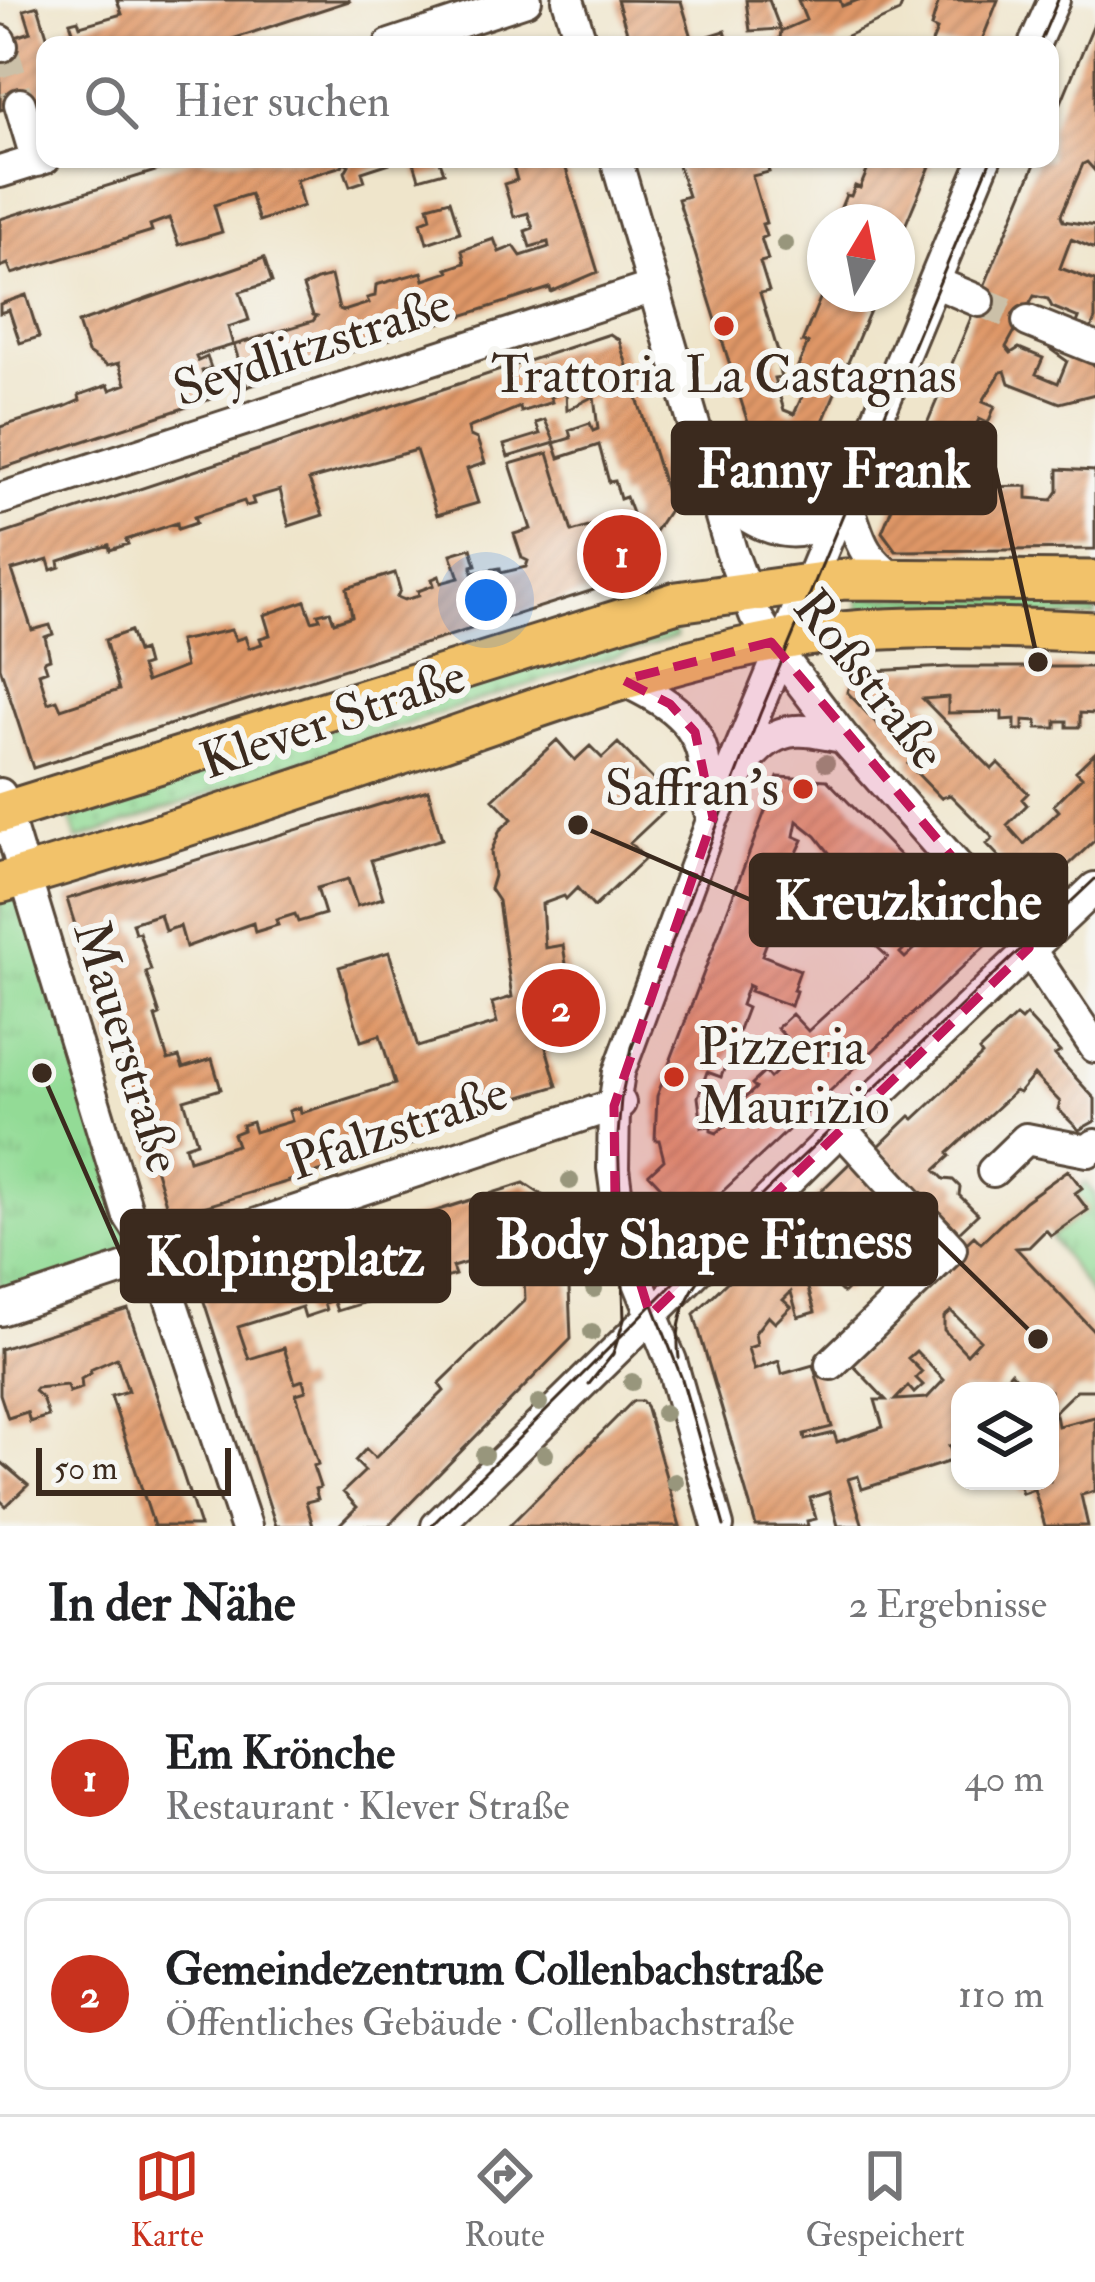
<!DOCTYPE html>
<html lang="de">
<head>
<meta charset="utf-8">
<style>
  :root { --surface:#fff; --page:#f2f2f2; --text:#202124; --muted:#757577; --line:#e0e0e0; --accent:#c8321e }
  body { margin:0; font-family:"IM FELL Double Pica",serif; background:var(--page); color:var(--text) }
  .controls { position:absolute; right:36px; bottom:36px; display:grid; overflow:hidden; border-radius:24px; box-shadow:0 3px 9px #0004 }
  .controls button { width:108px; height:108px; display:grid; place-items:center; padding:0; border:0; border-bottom:3px solid var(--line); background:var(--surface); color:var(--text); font:60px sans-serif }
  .compass { position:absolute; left:807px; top:204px; width:108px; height:108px; border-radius:50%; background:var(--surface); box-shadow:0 3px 9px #0004; rotate:10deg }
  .scale { position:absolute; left:36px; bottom:30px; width:195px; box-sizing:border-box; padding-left:12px; border:6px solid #3b2a1e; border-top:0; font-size:33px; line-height:42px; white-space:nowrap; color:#3b2a1e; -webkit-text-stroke:9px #f6f6f2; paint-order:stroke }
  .you { position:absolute; left:486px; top:600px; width:42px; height:42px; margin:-30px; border:9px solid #fff; border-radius:50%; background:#1a73e8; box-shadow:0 0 0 18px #1a73e833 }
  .badge { display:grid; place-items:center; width:78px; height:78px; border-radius:50%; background:var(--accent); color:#fff; font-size:39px; font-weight:700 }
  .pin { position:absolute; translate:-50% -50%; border:6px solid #fff; box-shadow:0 3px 12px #0006 }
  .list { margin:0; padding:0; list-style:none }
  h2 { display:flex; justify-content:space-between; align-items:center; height:156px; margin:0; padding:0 48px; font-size:51px }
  h2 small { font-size:39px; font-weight:400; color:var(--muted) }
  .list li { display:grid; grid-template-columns:78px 1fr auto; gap:36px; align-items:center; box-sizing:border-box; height:192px; margin:0 24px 24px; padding:0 24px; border:3px solid var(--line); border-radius:24px }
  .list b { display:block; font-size:45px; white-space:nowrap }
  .list p { margin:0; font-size:39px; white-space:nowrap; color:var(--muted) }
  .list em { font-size:39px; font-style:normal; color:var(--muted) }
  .icon { flex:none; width:66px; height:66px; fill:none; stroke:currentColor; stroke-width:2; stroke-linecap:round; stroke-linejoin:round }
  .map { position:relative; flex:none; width:1095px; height:1526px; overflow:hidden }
  .search { position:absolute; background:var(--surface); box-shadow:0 3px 9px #0004; left:36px; right:36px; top:36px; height:132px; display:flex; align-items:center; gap:30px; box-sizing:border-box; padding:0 42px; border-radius:24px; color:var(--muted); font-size:45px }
  .sheet { height:588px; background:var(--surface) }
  nav { display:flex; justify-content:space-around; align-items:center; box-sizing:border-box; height:168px; border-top:3px solid var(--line); background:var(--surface); font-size:33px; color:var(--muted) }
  nav a { display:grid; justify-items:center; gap:6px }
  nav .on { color:var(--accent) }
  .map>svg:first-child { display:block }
  .grass { fill:url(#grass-dots); stroke:#67825a; stroke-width:3 }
  .park { fill:url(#park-tufts); stroke:#67825a; stroke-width:3 }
  .building { fill:url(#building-hatch); fill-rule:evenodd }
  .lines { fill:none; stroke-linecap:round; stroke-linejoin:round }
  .minor-tunnel { stroke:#cbc0a8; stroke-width:30; stroke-dasharray:30 15; stroke-linecap:butt }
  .minor-casing { stroke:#564638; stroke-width:36 }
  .major-casing { stroke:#564638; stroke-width:45 }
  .minor { stroke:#fff; stroke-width:30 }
  .major { stroke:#f2c26a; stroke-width:39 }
  .tram { stroke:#3b2a1e; stroke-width:3 }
  .tree { fill:#98967c }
  .marked { fill:#c2185b; fill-opacity:0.2; stroke:#c2185b; stroke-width:9; stroke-dasharray:24 15; stroke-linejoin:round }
  .poi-dot { fill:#c8321e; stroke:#f6f6f2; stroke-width:4.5 }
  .labels { text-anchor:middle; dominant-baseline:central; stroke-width:12; stroke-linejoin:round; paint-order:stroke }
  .street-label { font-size:51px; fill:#3b2a1e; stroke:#f6f6f2 }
  .poi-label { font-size:51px; fill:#3b2a1e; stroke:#f6f6f2 }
  .leader { fill:none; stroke:#3b2a1e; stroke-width:4.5 }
  .callout-dot { fill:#3b2a1e; stroke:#f6f6f2; stroke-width:4.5 }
  .callout { fill:#3b2a1e; stroke:#3b2a1e; stroke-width:4.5 }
  .callout-label { font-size:54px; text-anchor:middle; font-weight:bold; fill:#fff }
</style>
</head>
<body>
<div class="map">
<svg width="1095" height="1526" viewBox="0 0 1095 1526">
  <defs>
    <pattern id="grass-dots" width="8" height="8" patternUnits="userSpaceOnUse" patternTransform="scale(3)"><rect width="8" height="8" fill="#93db96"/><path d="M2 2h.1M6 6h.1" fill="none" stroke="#80bc81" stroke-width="1.8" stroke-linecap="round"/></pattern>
    <pattern id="park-tufts" width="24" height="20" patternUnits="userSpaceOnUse" patternTransform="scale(3)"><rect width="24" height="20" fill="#93db96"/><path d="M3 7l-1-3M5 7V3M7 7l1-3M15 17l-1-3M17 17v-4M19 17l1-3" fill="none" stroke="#80bc81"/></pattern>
    <pattern id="building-hatch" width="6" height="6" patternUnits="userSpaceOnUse" patternTransform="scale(3)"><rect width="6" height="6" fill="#e09868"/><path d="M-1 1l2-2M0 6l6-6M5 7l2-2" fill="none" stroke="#b77c55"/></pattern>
  </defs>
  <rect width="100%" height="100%" fill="#f6f6f2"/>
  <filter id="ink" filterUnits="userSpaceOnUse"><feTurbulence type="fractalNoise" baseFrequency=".00833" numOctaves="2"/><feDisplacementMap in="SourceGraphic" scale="24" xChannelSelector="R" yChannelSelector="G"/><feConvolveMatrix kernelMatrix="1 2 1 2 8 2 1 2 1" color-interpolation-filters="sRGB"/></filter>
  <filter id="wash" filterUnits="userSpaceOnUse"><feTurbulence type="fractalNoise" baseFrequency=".004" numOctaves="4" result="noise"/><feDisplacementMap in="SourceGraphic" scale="48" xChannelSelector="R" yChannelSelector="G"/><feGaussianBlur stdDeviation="2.7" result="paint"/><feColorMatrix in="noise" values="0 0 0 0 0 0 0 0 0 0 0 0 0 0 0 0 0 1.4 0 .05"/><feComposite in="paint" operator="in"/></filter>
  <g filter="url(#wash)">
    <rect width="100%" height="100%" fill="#efe5cb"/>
    <path class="grass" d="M858,597L1095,599V617L861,615Z
      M673,623L676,637L424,718L77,840L67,810Z"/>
    <path class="park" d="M24,876L157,1259L0,1310V883Z
      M1085,1183L1095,1195V1300L1051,1237L1087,1210L1075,1193Z"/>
    <g id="blocks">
      <path class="building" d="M117,0H348L349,1L214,45H45V98L0,110V47L6,40L31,32L24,10L38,6L48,39L73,31L70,22L78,20L80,26L122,14Z
        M617,0L681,1L693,41L725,31L729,45H631Z
        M746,0H769L780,29L750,31Z
        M798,0H840L842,6L858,0H904L899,12L838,40L836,45H779L781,31L806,20Z
        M939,0H998L980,45H931L937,30L931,27Z
        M1095,21V171L1087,162L1083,164L1061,215L1063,221L1095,226V249L1071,239L1060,268L1095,281V319L1091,329L1077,323L1079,318L1052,307L1048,299L1034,296L1006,347L1011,353L1019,348L1043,358L1036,374L1058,383L1067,361L1050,349L1054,338L1071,353L1095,363V394L1060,403L1009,383L1005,371L1001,372L983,401L995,406L988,423L979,419L973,432L981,436L973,456L965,452L945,491L985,498V487L1027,486V498L1052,500L1058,491V469L1095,471V549L896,551L882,532L1037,159H1050V129Z
        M194,159L399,160L362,172L365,181L350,186L345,172L349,165L344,162L342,166L296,180L303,206L259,221L250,194L214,205L222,232L179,245L169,218L150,225L152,231L12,274L8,264L0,267V219Z
        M413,159H439L444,172L419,179Z
        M511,159H563L598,272L551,292L550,288L417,330L247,387L234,345L313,321L317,316L313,315L303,287L317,280L331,276L339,309L344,311L369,303L367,298L375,296L376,285L422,272L424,280L449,272L447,269L465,263L462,250L494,239L499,252L514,246L521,256L549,247L548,242L530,247L525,231L533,228L528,213L514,217L504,184L517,180Z
        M676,159H765L769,172L752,176L766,223L762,224L766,236L761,238L768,260L760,262L769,291L760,293L779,355L775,356L781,377L774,378L784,410L794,414L804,392L800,384L803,368L798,366L808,343L802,342L822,294H877L807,459L794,454L792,462L773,460L774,454L759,458L678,199L688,196Z
        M872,159H933L897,245V222H835L846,195L851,196L855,186L860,188Z
        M450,200L460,232L427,243L421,222L431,218L428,206Z
        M264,258L272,282L240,292L249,320L228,327L233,345L196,356L198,361L207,357L211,368L202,371L211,399L0,469V427L64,407L80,400L79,395L108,385L110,390L126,384L119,363L107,366L88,353L78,323Z
        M26,295L39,337L20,343L9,310L0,313V304Z
        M610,334L619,340L671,507L622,581L33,768L0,667V535ZM566,392L567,410L594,396L598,429L593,431L590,423L569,430L571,438L554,443L559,458L599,445L609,482L615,481L620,499L626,497L633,516L628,523L618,518L572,532L548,453L510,464L531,529L514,534L522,558L528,561L526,567L501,573L500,568L472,573V566L476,565L471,548L451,554L459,578L441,583L439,576L432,579L434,585L418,591L419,596L404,600L397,597L400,590L395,573L347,588L352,616L334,622L330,611L318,614L320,619L312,621L305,601L264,615L270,635L260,638L262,644L249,648L245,637L236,640L231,630L179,641L185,667L146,682L141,667L147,665L143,650L137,652L130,631L105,640L119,690L61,709L57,700L48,703L39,673L47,670L44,661L50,659L45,637L53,634L50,625L32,630L12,570L48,560L51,570L60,567L59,561L109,545L110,550L128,544L126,540L177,523L178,529L196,523L194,517L244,501L246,506L254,504L252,498L280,490L289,526L323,515L309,480L416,450L437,515L478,503L467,469L485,463L477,439L470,436L468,428L520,407L521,412L552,402L550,397Z
        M545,420L555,443L508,457L504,445L540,434L536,423Z
        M948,667H1095V714L1080,713V727H1067V721H1056V728H1037V721L1023,720V730H1015V719L1002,720V712L948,713V697L923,699L992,769L998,763L1028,793L1022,799L1027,805L1007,825L1024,844L1059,811L1054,805L1082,777L1076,771L1095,753V840L1039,893H1033L987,844L993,838L950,795L941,798L908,764L912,761L847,692L854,672Z
        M557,740L575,760L590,746L602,758L618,743L665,792L655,801L665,810L630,843L645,859L594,907L577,888L566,899L564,896L542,904L545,948L563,945L577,1034L545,1044L557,1086L440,1121L443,1129L412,1139L413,1144L170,1217L122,1059L117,1061L67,899L428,790L442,839L371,860L383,898L357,906L348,879L317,888L325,914L298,922L295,914L276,920L278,925L255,932L253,923L186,947L180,926L165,931L160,914L132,923L135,933L139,932L151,970L146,972L160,1015L155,1017L168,1060L179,1057L183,1068L212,1059L221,1089L184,1100L197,1142L185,1146L189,1160L237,1145L233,1134L243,1130L242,1125L252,1122L255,1132L292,1121L289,1111L300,1107L301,1113L395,1084L380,1035L361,1041L339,967L389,952L418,1047L497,1023L492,1003L512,997L498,901L490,889L494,876L491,852L500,830L512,819L493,799Z
        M778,777L827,780L986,945L692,1220L649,1174L664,1160L659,1140H655L657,1096ZM797,821L816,836L835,860L831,863L858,892L838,911L888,957L808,1031L792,1014L777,1028L793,1045L780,1057L786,1063L770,1078L765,1072L752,1084L756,1088L736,1106L741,1112L717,1133L711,1131V1126L702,1127L698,1097L707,1072L721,1077L747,1008L741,1005L748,985L752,987L750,991L791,1006L796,991L793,990L800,970L762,955L775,921L771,920L773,912L778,914L783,902L775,899L803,840L794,836ZM885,909L919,945L905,958L900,953L903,950L874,919Z
        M1026,1015L1060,1052L1055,1055L1095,1099V1121L1079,1130L1058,1109L1060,1102L1034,1075L1019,1093L1015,1091L948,1153L950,1156L935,1170L944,1179L953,1180L960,1187L959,1195L978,1214L959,1232L877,1148L910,1116L914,1119L982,1055L979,1051L1016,1016L1021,1020Z
        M852,1161L928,1244V1254L923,1264L911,1251L907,1255L869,1214L841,1240L868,1269L843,1293L815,1265L804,1275L815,1312L798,1317L791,1292L783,1300L791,1307L775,1323L768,1316L755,1333L757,1345L748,1348L754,1370L779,1361L782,1374L813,1365L832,1427L804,1434L805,1440L834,1433L837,1442L883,1427L875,1400H886L852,1364L951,1272L944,1265L974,1236L981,1243L1025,1201L1068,1170L1082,1188L1075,1193L1088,1210L1051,1236L1046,1230L1029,1247L1016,1248L1095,1332V1390H1077L1050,1416L1056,1415L1058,1426L1095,1417V1491L1081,1495L1088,1526H1045L1034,1489L1022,1493L1018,1481H1050V1391H1028L1011,1372L995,1391H960V1442L949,1446L954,1460L862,1489L858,1476L848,1479L863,1526H838L829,1492L810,1498L816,1519L807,1521L808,1526H756L694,1314ZM951,1311L980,1340L967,1354L944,1330V1317ZM916,1351L944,1380L927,1398L895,1400L908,1386L914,1393L923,1385L916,1378L922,1372L908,1358Z
        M524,1183L566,1211L571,1339L388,1526H338L357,1507L343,1492L365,1471L355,1461L366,1449L375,1458L444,1391L439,1384L525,1300L524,1279H532L530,1239L511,1227L510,1222L478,1232L493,1278L482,1281L475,1260L452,1267L455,1275L337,1311L333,1300L324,1303L326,1310L305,1317L302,1307L238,1327L249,1359L284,1348L295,1383L303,1380L306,1391L296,1394L318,1464L313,1466L320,1487L315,1489L318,1499L306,1502L313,1526H276L199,1286Z
        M128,1309L189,1493L200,1526H154L111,1396L128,1391L117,1358L90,1370L91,1373L81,1379L82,1388L69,1392L67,1385L36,1388L34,1391L42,1398L48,1416L30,1422L27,1412L8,1418L0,1394V1349Z
        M633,1401H642L646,1406L680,1526H509Z
        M0,1461L28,1485L6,1506L0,1500Z"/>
    </g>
  </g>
  <g filter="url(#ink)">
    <use href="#blocks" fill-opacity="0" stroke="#564638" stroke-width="3"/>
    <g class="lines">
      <path class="minor-tunnel" d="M2,46L20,104
        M979,301L1028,321"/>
      <defs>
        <path id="minor" d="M568,0L582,45
          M0,41L2,46
          M390,45L526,0
          M1034,45L1054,0
          M20,104L37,161
          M616,159L731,551L755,615L783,659L843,737L1026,944L1095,1047
          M0,172L45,158
          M934,282L979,301
          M1028,321L1095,348
          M714,495C740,511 774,540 807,529C820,525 828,511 839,503
          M0,499L654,287
          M845,499C861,538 857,551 893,579
          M623,680C664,700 704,721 705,773C706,792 704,800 713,818
          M732,769L985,159
          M0,794L128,1214L157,1259L246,1526
          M993,1171L1026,1139L1088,1151L1095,1145
          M0,1310L620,1103
          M831,1364L951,1249L841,1129
          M437,1526L841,1129L1095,888
          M718,1526L671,1361L623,1243L613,1168L614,1106L619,1072L713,818C731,786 753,734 795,731C810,729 828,735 843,737"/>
        <path id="major" d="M0,813L677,602L845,579L1095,581
          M0,883C146,841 291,792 435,743C547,704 659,663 776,641C875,622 994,627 1095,632"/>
      </defs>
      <use href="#minor" class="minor-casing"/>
      <use href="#major" class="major-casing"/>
      <use href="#minor" class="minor"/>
      <use href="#major" class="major"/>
      <path class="tram" d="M1039,45L1058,0
        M632,1251L682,1379L724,1526
        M679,1358C674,1321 687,1293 710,1265
        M589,1384L613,1354L624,1320L618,1135L621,1099L632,1047L760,714L991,159
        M431,1526L767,1190L1095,879"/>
    </g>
    <g class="tree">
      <circle cx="785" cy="244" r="9"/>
      <circle cx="826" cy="763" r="9"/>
      <circle cx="570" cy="1181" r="9"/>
      <circle cx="594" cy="1289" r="9"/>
      <circle cx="592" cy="1332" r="9"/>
      <circle cx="632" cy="1382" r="9"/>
      <circle cx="539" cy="1403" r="9"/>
      <circle cx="664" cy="1413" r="9"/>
      <circle cx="545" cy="1454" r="9"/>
      <circle cx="484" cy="1455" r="9"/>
      <circle cx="675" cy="1482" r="9"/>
    </g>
  </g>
  <path class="marked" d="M771,642L1029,948L650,1315L615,1201L614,1106L713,818L695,732L670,704L623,680Z"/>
  <g class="poi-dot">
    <circle cx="724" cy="326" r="12"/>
    <circle cx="803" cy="789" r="12"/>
    <circle cx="674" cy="1077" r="12"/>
  </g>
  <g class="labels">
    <g class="street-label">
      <text transform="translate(312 347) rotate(-18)">Seydlitzstraße</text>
      <text transform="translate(869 680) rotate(52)">Roßstraße</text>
      <text transform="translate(333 719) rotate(-19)">Klever Straße</text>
      <text transform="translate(127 1047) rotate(73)">Mauerstraße</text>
      <text transform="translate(398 1128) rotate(-19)">Pfalzstraße</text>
    </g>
    <g class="poi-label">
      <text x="724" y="376">Trattoria La Castagnas</text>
      <text x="779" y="789" text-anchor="end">Saffran's</text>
      <text x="698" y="1048" text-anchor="start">Pizzeria<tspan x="698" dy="59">Maurizio</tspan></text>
    </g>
  </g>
  <path class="leader" d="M1038 662L995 468M578 825L751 900M1038 1339L936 1239M42 1073L122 1256"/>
  <g class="callout-dot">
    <circle cx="1038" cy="662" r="12"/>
    <circle cx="578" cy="825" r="12"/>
    <circle cx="1038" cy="1339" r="12"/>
    <circle cx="42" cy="1073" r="12"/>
  </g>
  <g class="callout">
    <rect x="673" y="423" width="322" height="90" rx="12"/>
    <rect x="751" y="855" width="315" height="90" rx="12"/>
    <rect x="471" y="1194" width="465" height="90" rx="12"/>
    <rect x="122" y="1211" width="327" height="90" rx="12"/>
  </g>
  <g class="callout-label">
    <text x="834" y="487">Fanny Frank</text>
    <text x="908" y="919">Kreuzkirche</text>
    <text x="704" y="1258">Body Shape Fitness</text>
    <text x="285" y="1275">Kolpingplatz</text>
  </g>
</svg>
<div class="controls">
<button><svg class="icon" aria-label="layers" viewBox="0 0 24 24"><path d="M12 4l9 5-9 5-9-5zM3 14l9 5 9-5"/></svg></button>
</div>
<svg class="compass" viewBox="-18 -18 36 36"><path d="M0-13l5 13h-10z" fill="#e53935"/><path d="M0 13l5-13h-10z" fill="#757577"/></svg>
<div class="scale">50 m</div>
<div class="you"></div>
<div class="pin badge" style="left:622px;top:554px">1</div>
<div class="pin badge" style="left:561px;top:1008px">2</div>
<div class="search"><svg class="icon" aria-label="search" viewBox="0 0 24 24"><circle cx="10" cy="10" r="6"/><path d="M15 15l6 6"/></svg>Hier suchen</div>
</div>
<section class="sheet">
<h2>In der Nähe<small>2 Ergebnisse</small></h2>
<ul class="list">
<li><span class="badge">1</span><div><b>Em Krönche</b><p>Restaurant · Klever Straße</p></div><em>40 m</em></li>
<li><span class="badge">2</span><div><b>Gemeindezentrum Collenbachstraße</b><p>Öffentliches Gebäude · Collenbachstraße</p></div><em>110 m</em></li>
</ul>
</section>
<nav>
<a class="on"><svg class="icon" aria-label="map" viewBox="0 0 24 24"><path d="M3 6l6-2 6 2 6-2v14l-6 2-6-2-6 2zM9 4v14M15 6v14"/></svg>Karte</a>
<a><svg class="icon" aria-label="directions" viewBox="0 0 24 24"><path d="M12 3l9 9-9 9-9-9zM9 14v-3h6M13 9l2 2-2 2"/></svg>Route</a>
<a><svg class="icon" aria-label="saved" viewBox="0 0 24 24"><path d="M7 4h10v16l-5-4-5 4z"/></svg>Gespeichert</a>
</nav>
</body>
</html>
